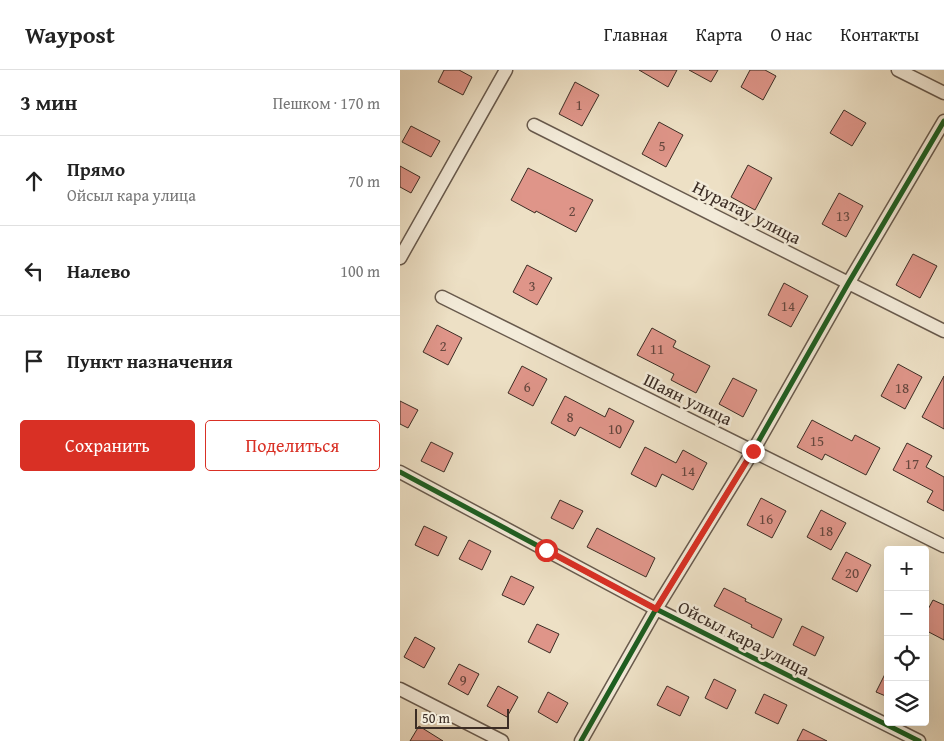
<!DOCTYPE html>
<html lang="ru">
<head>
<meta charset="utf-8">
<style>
  :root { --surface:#fff; --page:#f6f6f6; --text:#222; --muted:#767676; --line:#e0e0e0; --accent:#d93025 }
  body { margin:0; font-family:"Gentium Book Plus",serif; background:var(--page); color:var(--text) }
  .controls { position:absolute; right:15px; bottom:15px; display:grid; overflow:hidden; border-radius:5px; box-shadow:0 5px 20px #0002 }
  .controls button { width:45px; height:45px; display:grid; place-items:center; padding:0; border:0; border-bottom:1px solid var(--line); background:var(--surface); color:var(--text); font:25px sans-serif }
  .scale { position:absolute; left:15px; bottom:12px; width:94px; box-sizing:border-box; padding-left:5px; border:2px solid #3c2d25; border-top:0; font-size:14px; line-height:18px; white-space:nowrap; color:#3c2d25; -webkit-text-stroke:4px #f3ebd9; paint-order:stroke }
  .stop { position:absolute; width:15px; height:15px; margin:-11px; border:4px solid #d93025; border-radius:50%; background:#fff }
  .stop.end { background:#d93025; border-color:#fff; box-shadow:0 1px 5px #0008 }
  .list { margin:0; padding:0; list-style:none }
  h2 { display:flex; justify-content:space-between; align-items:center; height:65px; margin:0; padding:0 20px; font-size:21px }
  h2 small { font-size:16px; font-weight:400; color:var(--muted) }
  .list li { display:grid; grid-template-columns:32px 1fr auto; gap:15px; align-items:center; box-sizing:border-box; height:90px; padding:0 20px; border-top:1px solid var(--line) }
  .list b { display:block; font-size:19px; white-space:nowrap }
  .list p { margin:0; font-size:16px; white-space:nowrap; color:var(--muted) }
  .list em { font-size:16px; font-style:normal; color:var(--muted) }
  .actions { display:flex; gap:10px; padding:15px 20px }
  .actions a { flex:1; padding:11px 0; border:1px solid var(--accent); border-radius:5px; text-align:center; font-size:18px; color:var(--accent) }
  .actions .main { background:var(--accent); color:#fff }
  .icon { flex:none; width:28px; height:28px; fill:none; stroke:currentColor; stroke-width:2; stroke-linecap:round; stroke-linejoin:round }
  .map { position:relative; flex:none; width:544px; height:671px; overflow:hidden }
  header { display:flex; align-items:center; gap:30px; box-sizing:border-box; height:70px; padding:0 25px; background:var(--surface); border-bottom:1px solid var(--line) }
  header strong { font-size:24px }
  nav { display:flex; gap:28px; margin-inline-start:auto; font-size:18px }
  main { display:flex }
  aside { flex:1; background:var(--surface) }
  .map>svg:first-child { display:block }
  .building { fill:#df9589; stroke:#3c2d25 }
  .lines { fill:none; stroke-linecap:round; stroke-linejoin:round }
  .minor-casing { stroke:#685a4d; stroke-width:15 }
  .minor { stroke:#f3ebd9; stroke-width:12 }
  .cycleway-casing { stroke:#f3ebd9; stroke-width:8 }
  .cycleway { stroke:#1b5e20; stroke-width:5 }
  .route { stroke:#d93025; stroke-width:6 }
  .labels { text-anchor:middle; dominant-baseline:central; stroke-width:5; stroke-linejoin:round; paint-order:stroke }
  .number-label { font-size:15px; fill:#65473e }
  .street-label { font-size:18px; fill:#3c2d25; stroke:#f3ebd9 }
</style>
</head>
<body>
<header>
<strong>Waypost</strong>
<nav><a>Главная</a><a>Карта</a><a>О нас</a><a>Контакты</a></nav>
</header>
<main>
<aside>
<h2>3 мин<small>Пешком · 170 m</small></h2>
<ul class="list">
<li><svg class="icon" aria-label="ahead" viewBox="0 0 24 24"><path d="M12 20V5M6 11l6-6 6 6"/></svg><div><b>Прямо</b><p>Ойсыл кара улица</p></div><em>70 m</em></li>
<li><svg class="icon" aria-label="left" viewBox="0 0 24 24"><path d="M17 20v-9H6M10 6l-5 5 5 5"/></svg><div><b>Налево</b></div><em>100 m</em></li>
<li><svg class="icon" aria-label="arrive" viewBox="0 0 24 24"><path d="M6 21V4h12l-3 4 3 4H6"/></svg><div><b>Пункт назначения</b></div></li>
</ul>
<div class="actions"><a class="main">Сохранить</a><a>Поделиться</a></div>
</aside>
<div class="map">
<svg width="544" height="671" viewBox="0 0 544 671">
  <rect width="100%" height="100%" fill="#ede0c5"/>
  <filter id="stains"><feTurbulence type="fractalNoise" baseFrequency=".004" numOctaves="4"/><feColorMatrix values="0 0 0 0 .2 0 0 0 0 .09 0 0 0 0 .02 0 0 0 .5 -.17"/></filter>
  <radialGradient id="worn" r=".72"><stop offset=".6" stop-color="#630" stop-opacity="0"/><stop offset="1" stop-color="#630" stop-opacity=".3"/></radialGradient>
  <path class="building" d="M44,0H59L72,7L63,25L38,12Z
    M239,0H277L268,17Z
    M289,0H318L311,12Z
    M350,0H365L376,6L363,30L341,17Z
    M175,12L199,25L182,56L159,44Z
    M444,40L466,53L452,76L430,63Z
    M259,52L283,65L266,97L242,84Z
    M11,56L40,71L31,87L2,72Z
    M348,95L372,108L355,140L331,127Z
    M0,96L20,107L11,123L0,117Z
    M128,98L193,130L176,162L136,141L135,143L111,130Z
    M439,123L463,136L446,167L422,154Z
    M513,184L537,196L520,228L496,215Z
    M127,195L152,208L137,235L113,222Z
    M384,213L408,226L391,257L368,245Z
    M37,255L62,268L48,295L23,282Z
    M252,258L276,271L273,277L310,296L296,323L271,310L274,304L237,285Z
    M498,294L522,307L505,339L481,326Z
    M122,296L147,309L133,336L108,323Z
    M544,306V359L522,347Z
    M333,308L357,320L343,347L319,334Z
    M165,326L205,347L209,338L234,351L220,378L180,357L175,366L151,353Z
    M0,331L18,340L8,358L0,354Z
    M412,350L452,371L455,365L480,378L466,405L425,384L422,390L397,377Z
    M31,372L53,383L44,402L21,391Z
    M507,373L532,386L526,397L544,407V441L527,432L533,421L493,400Z
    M245,377L276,393L283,380L307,393L293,420L262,404L256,417L231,404Z
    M361,428L386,441L372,468L347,455Z
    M160,430L183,441L173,459L151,448Z
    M421,440L446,453L431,480L407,467Z
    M24,456L47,467L38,486L15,475Z
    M197,458L255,488L246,507L187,477Z
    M69,470L91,481L82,500L59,489Z
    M446,482L471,495L457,522L432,509Z
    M111,506L134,517L124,535L102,525Z
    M324,518L346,529L345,531L382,549L373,568L351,557L352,555L314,536Z
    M533,530L544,535V570L525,560V545Z
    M137,554L159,564L150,583L128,572Z
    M402,556L424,567L415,586L393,575Z
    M15,567L35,578L24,598L4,587Z
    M59,594L79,604L68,625L48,614Z
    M488,598V627L476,622Z
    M314,609L336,620L327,639L305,628Z
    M98,616L118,627L107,647L87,636Z
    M267,616L289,627L280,646L257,635Z
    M148,622L168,633L157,653L138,642Z
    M364,624L387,635L378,654L355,643Z
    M19,656L43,671H10Z
    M403,659L427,671H397Z"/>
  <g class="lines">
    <defs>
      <path id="minor" d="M498,0L544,23
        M134,55L544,261
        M0,188L106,0
        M42,227L544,476
        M0,402L256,539L519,671
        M0,619L102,671
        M181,671L256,539L353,381L449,212L544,51"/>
    </defs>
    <use href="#minor" class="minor-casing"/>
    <use href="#minor" class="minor"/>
    <defs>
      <path id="cycleway" d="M0,402L256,539L519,671
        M181,671L256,539L353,381L449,212L544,51"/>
    </defs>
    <use href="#cycleway" class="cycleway-casing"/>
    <use href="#cycleway" class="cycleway"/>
  </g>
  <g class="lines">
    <path class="route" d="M146,480L256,539L353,381"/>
  </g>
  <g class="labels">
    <g class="number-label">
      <text x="179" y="34">1</text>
      <text x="262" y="75">5</text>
      <text x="172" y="140">2</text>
      <text x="443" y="145">13</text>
      <text x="132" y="215">3</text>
      <text x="388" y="235">14</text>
      <text x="43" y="275">2</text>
      <text x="257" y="278">11</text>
      <text x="127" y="316">6</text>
      <text x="502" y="317">18</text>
      <text x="170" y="346">8</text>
      <text x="215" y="358">10</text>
      <text x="417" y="370">15</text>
      <text x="512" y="393">17</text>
      <text x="288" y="400">14</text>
      <text x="366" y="448">16</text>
      <text x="426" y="460">18</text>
      <text x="452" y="502">20</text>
      <text x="63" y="609">9</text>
    </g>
    <g class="street-label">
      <text transform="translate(347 142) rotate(27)">Нуратау улица</text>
      <text transform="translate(288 329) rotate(26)">Шаян улица</text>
      <text transform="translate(344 568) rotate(27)">Ойсыл кара улица</text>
    </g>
  </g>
  <rect width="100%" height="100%" filter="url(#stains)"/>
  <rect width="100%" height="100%" fill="url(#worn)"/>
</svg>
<div class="controls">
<button>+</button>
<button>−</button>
<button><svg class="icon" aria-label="locate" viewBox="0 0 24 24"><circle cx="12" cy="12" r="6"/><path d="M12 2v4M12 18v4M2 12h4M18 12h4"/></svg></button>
<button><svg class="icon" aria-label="layers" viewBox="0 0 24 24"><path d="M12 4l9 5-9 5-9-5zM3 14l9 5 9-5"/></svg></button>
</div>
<div class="scale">50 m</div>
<div class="stop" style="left:146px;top:480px"></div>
<div class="stop end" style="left:353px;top:381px"></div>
</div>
</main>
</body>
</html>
